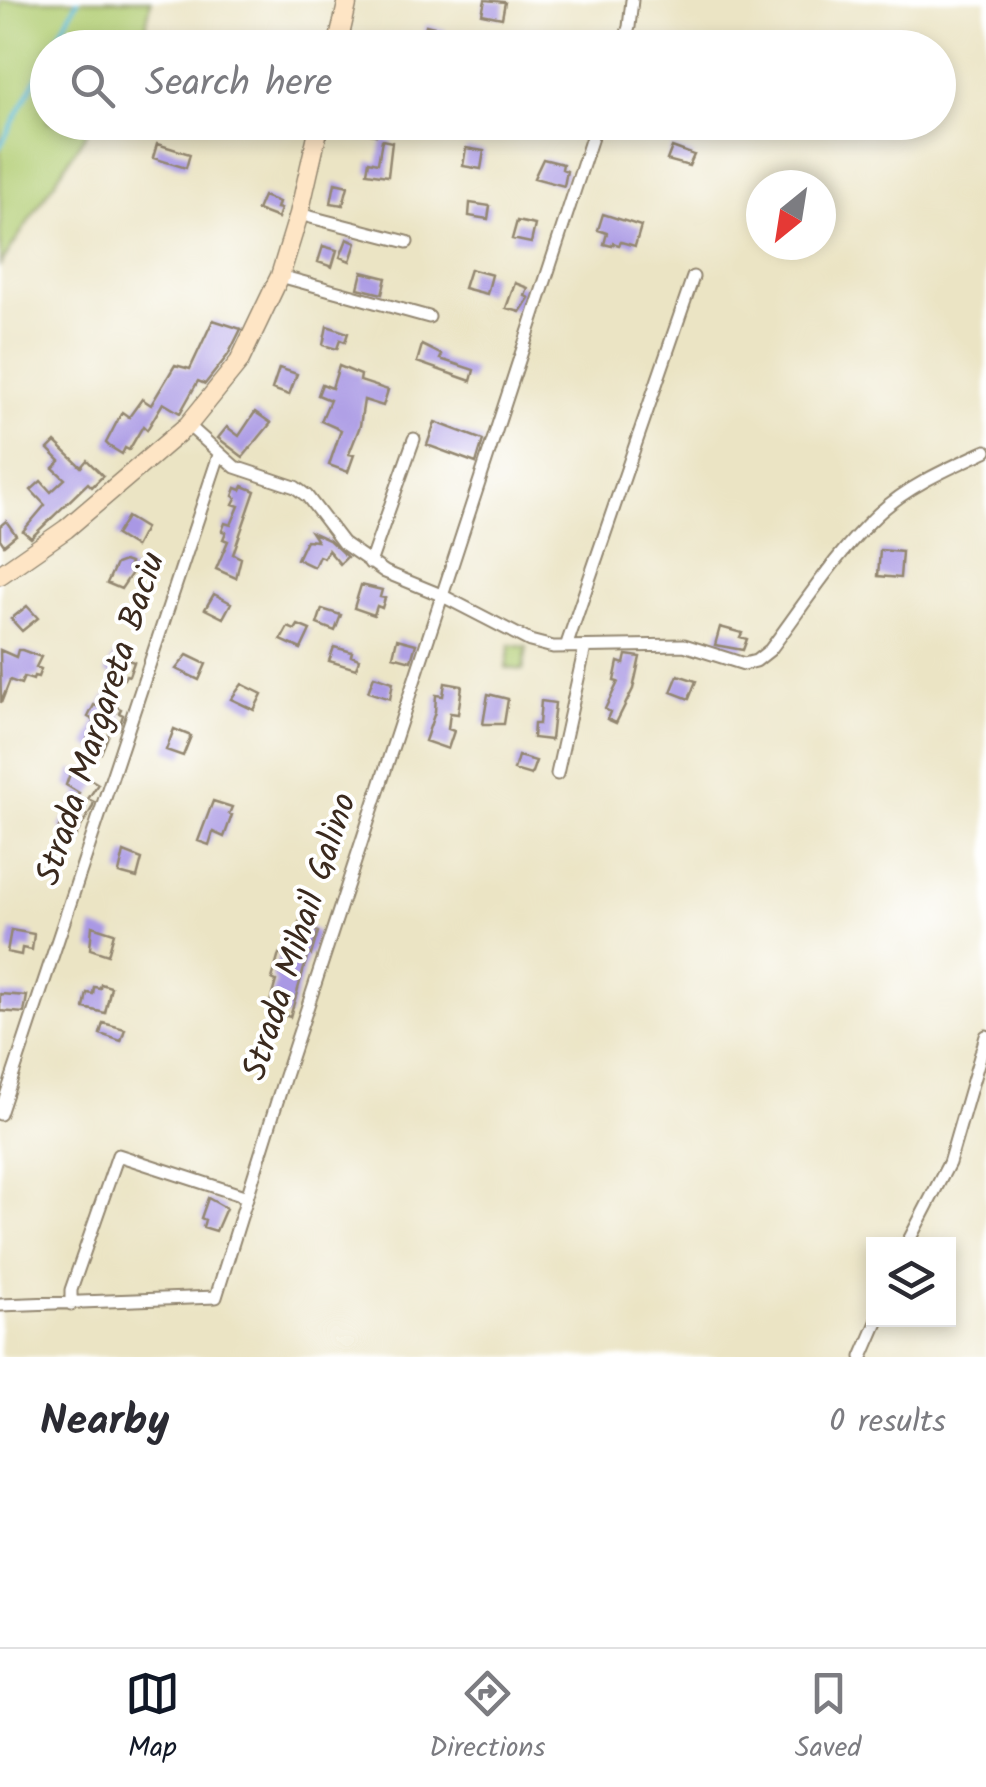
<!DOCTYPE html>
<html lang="en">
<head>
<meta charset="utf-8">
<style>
  :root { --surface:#fff; --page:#f2f2f3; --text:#2b2b33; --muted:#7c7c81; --line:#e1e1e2; --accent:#111827 }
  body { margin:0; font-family:Kalam,sans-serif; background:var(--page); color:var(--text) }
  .controls { position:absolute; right:30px; bottom:30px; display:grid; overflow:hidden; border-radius:0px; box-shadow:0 5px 15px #0003 }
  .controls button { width:90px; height:90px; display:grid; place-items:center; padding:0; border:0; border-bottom:2px solid var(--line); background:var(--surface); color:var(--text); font:50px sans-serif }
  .compass { position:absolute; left:746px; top:170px; width:90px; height:90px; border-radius:50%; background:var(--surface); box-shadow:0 5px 15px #0003; rotate:210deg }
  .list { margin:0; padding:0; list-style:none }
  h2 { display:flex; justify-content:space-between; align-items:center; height:130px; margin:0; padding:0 40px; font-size:42px }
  h2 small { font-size:32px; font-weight:400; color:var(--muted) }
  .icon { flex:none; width:55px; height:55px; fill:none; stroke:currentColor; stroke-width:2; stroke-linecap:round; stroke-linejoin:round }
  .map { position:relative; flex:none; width:986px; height:1357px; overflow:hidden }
  .search { position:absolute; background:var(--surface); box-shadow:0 5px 15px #0003; left:30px; right:30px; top:30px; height:110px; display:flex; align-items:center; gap:25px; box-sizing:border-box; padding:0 35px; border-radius:55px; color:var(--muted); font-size:38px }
  .sheet { height:290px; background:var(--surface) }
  nav { display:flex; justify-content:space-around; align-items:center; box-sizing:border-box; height:140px; border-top:2px solid var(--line); background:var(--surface); font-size:28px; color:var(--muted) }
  nav a { display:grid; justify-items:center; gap:5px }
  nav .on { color:var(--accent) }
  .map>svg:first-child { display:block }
  .green { fill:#b2ce75; stroke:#767c4a; stroke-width:2.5 }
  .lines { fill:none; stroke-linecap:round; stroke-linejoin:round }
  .stream { stroke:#5cbcda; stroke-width:4 }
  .building { fill:#a998e4 }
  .minor-casing { stroke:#938771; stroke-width:15 }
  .secondary-casing { stroke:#938771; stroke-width:21 }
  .minor { stroke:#fff; stroke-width:11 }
  .secondary { stroke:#fee5c5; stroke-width:18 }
  .labels { text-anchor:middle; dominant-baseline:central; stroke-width:8; stroke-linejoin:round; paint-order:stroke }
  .street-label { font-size:35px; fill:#3b2a1e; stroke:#fff }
</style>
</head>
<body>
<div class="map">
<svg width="986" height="1357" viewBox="0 0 986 1357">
  <rect width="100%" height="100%" fill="#fff"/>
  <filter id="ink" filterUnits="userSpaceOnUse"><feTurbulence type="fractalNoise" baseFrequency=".01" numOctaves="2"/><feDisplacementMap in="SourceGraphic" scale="20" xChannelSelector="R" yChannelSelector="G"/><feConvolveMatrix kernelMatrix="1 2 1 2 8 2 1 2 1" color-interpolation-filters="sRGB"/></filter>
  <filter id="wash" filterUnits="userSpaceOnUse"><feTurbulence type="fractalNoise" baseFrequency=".0048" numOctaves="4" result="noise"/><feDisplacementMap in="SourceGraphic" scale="40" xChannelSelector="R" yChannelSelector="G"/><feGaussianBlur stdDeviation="2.25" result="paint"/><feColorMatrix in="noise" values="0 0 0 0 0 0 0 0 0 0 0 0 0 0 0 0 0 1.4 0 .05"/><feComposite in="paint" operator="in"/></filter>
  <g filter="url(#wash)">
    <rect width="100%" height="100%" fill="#ebe4c4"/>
    <path class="green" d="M0,0H151L142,47L48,48V122L93,123L0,265Z
      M510,645L527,647L523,670L506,668Z"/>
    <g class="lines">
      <path class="stream" d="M52,48L78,0
        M0,147L48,56"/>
    </g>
    <g id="blocks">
      <path class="building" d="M485,0L505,2L502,18L482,14Z
        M426,25L446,30L442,48H421Z
        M356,122H379L376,135L354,131Z
        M382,140L392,142L388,176L367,173L369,161L378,163Z
        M157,144L190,154L186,168L153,158Z
        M672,147L694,155L689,166L667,160Z
        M466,148L484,151L481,169L463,166Z
        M543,159L563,164L562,169L567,171L564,186L534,178Z
        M335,183L348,186L343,205L331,203Z
        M263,196L279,202L277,208L281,209L278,218L257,210Z
        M470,203L490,206L488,219L469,216Z
        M603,214L641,226L635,246L621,242L619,245L613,243L612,246L604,244L607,233L598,230Z
        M517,221L535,225L531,243L512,239Z
        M347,239L356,243L350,261L340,257Z
        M323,246L337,250L332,267L318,262Z
        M470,269L492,275L487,294L464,288Z
        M362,272L386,278L382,294L358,288Z
        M515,283L528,288L525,296L529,298L520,312L506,308Z
        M213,320L241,329L228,355L205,384L198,381L180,413L163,403L147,430L143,426L129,450L125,448L122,454L109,446L106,443L122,412L129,417L142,399L151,405L175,365L190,369Z
        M327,326L348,333L345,342L340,340L337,349L323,345Z
        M422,345L442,355L440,359L474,370L471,381L417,362Z
        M339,366L361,375L360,381L388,390L383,406L364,400L360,426L349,454L354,455L348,472L329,465L341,430L321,421L330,400L318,395L322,384L332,388Z
        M279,368L297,374L289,395L272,389Z
        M255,412L271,423L243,457L218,438L227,427L239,436Z
        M435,422L483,440L476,463L427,445Z
        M55,442L81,467L87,460L103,476L92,487L88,483L31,538L23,531L45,505L31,490L41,481L51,492L65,479L53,468L60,461L48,449Z
        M243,486L255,491L233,554L241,558L236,578L216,569L228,541L223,539L226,532L222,531L225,523L231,525L239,506L233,504L236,498L233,496L236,488L241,490Z
        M127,517L145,528L135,547L116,535Z
        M6,521L16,535L4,545L0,539V526Z
        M311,532L329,540L347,557L340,564L328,550L324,558L319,556L314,567L297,559L306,540L317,541Z
        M880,550L902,552L900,578L878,576Z
        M124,561L130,563L128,568L134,570L121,589L107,583L116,564Z
        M361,585L382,590L380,597L385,598L382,608L377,606L374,615L354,608Z
        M214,594L231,603L223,618L205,609Z
        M27,606L38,618L22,631L11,619Z
        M322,609L341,615L335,631L317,624Z
        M298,625L310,630L301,649L281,640L288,627L295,630Z
        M720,627L742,633L740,637L747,639L743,650L715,645Z
        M397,639L416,644L411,661L393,656Z
        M334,647L352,652L351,656L359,659L356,669L329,661Z
        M0,650L16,657L18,650H22L41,657L36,667L41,669L38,677L34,676L33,680L24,677L21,684L10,680L1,703Z
        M114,655L134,662L129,676L126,675L124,679L105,673Z
        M187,655L206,664L199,680L176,669Z
        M626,655L640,657L633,689L616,723L607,719L610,712L605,709L618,682L614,681L618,662L624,664Z
        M678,675L696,681L689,699L671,692Z
        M374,676L393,682L390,699L368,692Z
        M445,683L462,686L458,714L450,713L448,729L454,731L448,749L425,741L435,712L436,695L443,696Z
        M242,684L262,694L254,710L231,699Z
        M488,694L508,699L504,724H483Z
        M105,695L116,700L113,705L121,709L119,713L123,715L119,727L111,729L101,753L85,745L95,721L88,717L94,705L99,707Z
        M541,701L555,703L551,740L533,738L534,724H539Z
        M174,729L191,736L183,756L166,750Z
        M518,756L536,761L531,775L514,770Z
        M72,768L98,784L88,799L94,802L92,808L75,837L59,827L79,793L66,785Z
        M213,801L232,807L229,814L232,815L224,837L213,832L209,845L198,841Z
        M124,852L142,859L137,878L119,873Z
        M299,922L318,932L311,955L308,954L290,1017L272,1012L275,1003L270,1002L276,981L272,979L279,954L287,957Z
        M92,926L114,933L108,955L90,949Z
        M11,930L34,934L32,950L22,948L21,955L7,952Z
        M101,984L111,987L105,1013L84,1008L87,993L93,994L94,987L100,988Z
        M0,994L27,996L24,1013L0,1011Z
        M103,1023L125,1029L121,1041L100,1034Z
        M208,1198L226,1208L216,1231L203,1227L205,1220L201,1218Z"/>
    </g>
  </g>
  <g filter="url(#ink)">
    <use href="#blocks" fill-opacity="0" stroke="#938771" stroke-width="2.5"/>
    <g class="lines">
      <defs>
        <path id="minor" d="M622,48L629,27L632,0
          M299,214L407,242
          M280,276L429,317
          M188,425L235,467L295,487L307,496L343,543L385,572L441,595L530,641L553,647L684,645L744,664L756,661L770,650C804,605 836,553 878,514C908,486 949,468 986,451
          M370,563L414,439
          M566,647L693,277
          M557,774L585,647
          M0,1114L219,455
          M907,1244L949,1163L986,1036
          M71,1304V1290L118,1155L247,1197
          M0,1305L216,1297L284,1079L597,122
          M862,1357L878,1320"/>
        <path id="secondary" d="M337,48L348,0
          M0,575L66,529L188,425L239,362L280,276L299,214L320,122"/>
      </defs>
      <use href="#minor" class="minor-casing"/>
      <use href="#secondary" class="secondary-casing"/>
      <use href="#minor" class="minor"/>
      <use href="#secondary" class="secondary"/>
    </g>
  </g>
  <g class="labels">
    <g class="street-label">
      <text transform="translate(102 719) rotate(-72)">Strada Margareta Baciu</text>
      <text transform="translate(301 937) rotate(-72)">Strada Mihail Galino</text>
    </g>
  </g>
</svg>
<div class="controls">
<button><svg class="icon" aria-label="layers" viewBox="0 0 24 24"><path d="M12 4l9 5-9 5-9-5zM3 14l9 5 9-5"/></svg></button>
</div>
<svg class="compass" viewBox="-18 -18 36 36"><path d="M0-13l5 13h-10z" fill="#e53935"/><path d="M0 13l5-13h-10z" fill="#7c7c81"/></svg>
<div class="search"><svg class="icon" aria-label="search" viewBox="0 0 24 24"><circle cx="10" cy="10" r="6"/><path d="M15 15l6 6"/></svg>Search here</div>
</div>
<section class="sheet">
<h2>Nearby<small>0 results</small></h2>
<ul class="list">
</ul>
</section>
<nav>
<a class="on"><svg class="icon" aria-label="map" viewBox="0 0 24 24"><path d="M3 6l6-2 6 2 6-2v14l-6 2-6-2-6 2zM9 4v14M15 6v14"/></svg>Map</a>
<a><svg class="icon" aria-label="directions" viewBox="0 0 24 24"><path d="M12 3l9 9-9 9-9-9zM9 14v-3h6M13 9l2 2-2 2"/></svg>Directions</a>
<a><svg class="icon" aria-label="saved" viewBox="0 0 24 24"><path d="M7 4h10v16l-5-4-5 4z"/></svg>Saved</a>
</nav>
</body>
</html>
